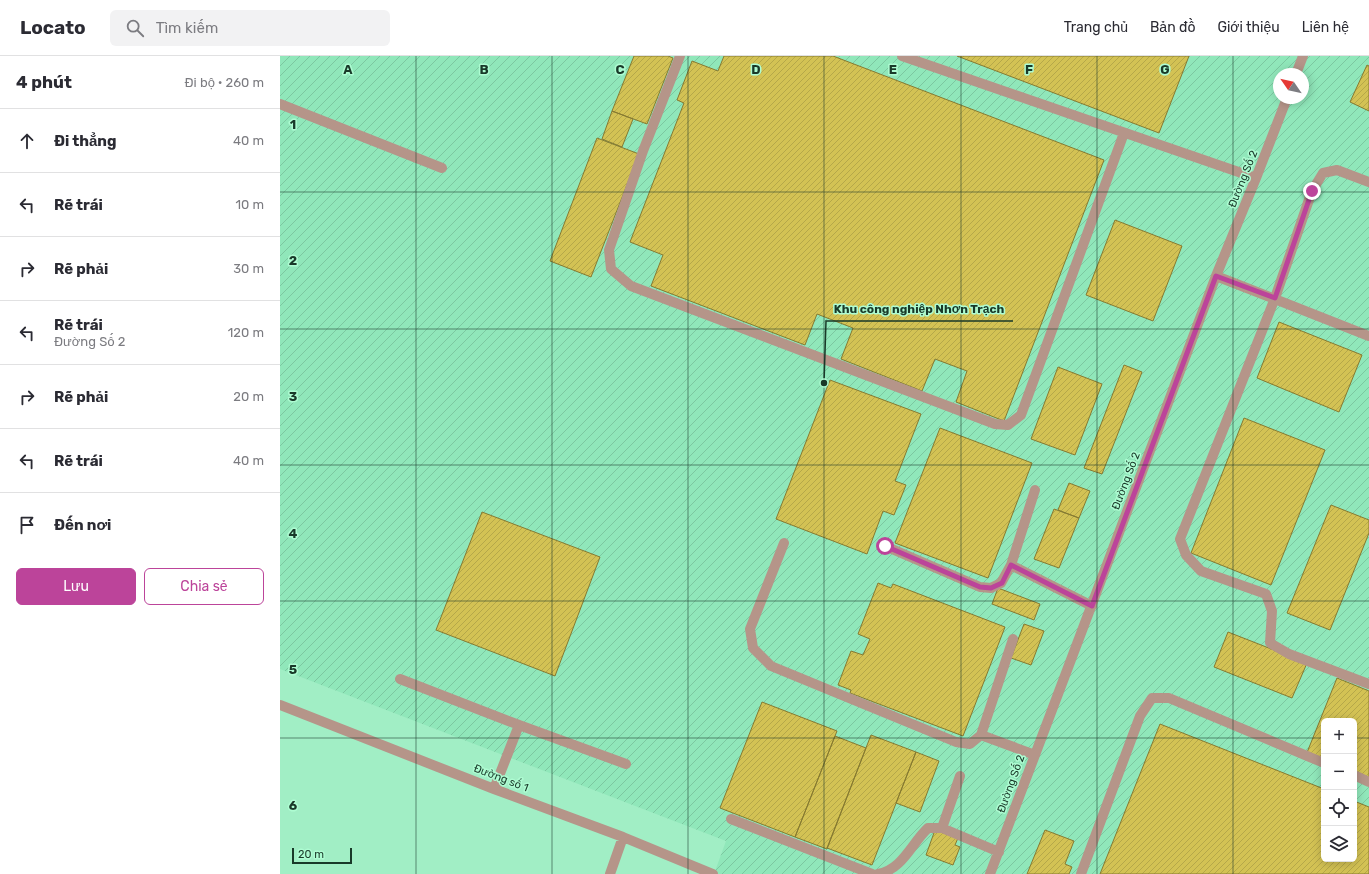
<!DOCTYPE html>
<html lang="vi">
<head>
<meta charset="utf-8">
<style>
  :root { --surface:#fff; --page:#f2f2f3; --text:#2b2b33; --muted:#7c7c81; --line:#e1e1e2; --accent:#bc449a }
  body { margin:0; font-family:Rubik,sans-serif; background:var(--page); color:var(--text) }
  .controls { position:absolute; right:12px; bottom:12px; display:grid; overflow:hidden; border-radius:6px; box-shadow:0 2px 10px #0003 }
  .controls button { width:36px; height:36px; display:grid; place-items:center; padding:0; border:0; border-bottom:1px solid var(--line); background:var(--surface); color:var(--text); font:20px sans-serif }
  .compass { position:absolute; left:993px; top:12px; width:36px; height:36px; border-radius:50%; background:var(--surface); box-shadow:0 2px 10px #0003; rotate:304deg }
  .scale { position:absolute; left:12px; bottom:10px; width:60px; box-sizing:border-box; padding-left:4px; border:2px solid #193929; border-top:0; font-size:11px; line-height:14px; white-space:nowrap; color:#193929; -webkit-text-stroke:3px #aefcd2; paint-order:stroke }
  .stop { position:absolute; width:12px; height:12px; margin:-9px; border:3px solid #bc449a; border-radius:50%; background:#fff }
  .stop.end { background:#bc449a; border-color:#fff; box-shadow:0 1px 4px #0008 }
  .list { margin:0; padding:0; list-style:none }
  h2 { display:flex; justify-content:space-between; align-items:center; height:52px; margin:0; padding:0 16px; font-size:17px }
  h2 small { font-size:13px; font-weight:400; color:var(--muted) }
  .list li { display:grid; grid-template-columns:26px 1fr auto; gap:12px; align-items:center; box-sizing:border-box; height:64px; padding:0 16px; border-top:1px solid var(--line) }
  .list b { display:block; font-size:15px; white-space:nowrap }
  .list p { margin:0; font-size:13px; white-space:nowrap; color:var(--muted) }
  .list em { font-size:13px; font-style:normal; color:var(--muted) }
  .actions { display:flex; gap:8px; padding:12px 16px }
  .actions a { flex:1; padding:9px 0; border:1px solid var(--accent); border-radius:6px; text-align:center; font-size:14px; color:var(--accent) }
  .actions .main { background:var(--accent); color:#fff }
  .icon { flex:none; width:22px; height:22px; fill:none; stroke:currentColor; stroke-width:2; stroke-linecap:round; stroke-linejoin:round }
  .map { position:relative; flex:none; width:1089px; height:818px; overflow:hidden }
  header { display:flex; align-items:center; gap:24px; box-sizing:border-box; height:56px; padding:0 20px; background:var(--surface); border-bottom:1px solid var(--line) }
  header strong { font-size:19px }
  nav { display:flex; gap:22px; margin-inline-start:auto; font-size:14px }
  .search { width:280px; height:36px; background:var(--page); display:flex; align-items:center; gap:10px; box-sizing:border-box; padding:0 14px; border-radius:6px; color:var(--muted); font-size:15px }
  main { display:flex }
  aside { flex:1; background:var(--surface) }
  .map>svg:first-child { display:block }
  .industrial { fill:url(#industrial-furrows); fill-rule:evenodd }
  .building { fill:url(#building-hatch); stroke:#867a31 }
  .lines { fill:none; stroke-linecap:round; stroke-linejoin:round }
  .minor { stroke:#b59589; stroke-width:10 }
  .route { stroke:#bc449a; stroke-width:5 }
  .grid { fill:none; stroke:#193929; stroke-width:1; stroke-opacity:0.55 }
  .labels { text-anchor:middle; dominant-baseline:central; stroke-width:3; stroke-linejoin:round; paint-order:stroke }
  .street-label { font-size:11px; fill:#193929; stroke:#aefcd2 }
  .grid-label { font-size:13px; text-anchor:middle; font-weight:bold; fill:#193929; stroke:#aefcd2; stroke-width:3; stroke-linejoin:round; paint-order:stroke }
  .leader { fill:none; stroke:#193929; stroke-width:1.5 }
  .callout-dot { fill:#193929; stroke:#aefcd2; stroke-width:1.5 }
  .callout-label { font-size:12px; text-anchor:middle; font-weight:bold; fill:#193929; stroke:#aefcd2; stroke-width:3; stroke-linejoin:round; paint-order:stroke }
</style>
</head>
<body>
<header>
<strong>Locato</strong>
<div class="search"><svg class="icon" aria-label="search" viewBox="0 0 24 24"><circle cx="10" cy="10" r="6"/><path d="M15 15l6 6"/></svg>Tìm kiếm</div>
<nav><a>Trang chủ</a><a>Bản đồ</a><a>Giới thiệu</a><a>Liên hệ</a></nav>
</header>
<main>
<aside>
<h2>4 phút<small>Đi bộ · 260 m</small></h2>
<ul class="list">
<li><svg class="icon" aria-label="ahead" viewBox="0 0 24 24"><path d="M12 20V5M6 11l6-6 6 6"/></svg><div><b>Đi thẳng</b></div><em>40 m</em></li>
<li><svg class="icon" aria-label="left" viewBox="0 0 24 24"><path d="M17 20v-9H6M10 6l-5 5 5 5"/></svg><div><b>Rẽ trái</b></div><em>10 m</em></li>
<li><svg class="icon" aria-label="right" viewBox="0 0 24 24"><path d="M7 20v-9h11M14 6l5 5-5 5"/></svg><div><b>Rẽ phải</b></div><em>30 m</em></li>
<li><svg class="icon" aria-label="left" viewBox="0 0 24 24"><path d="M17 20v-9H6M10 6l-5 5 5 5"/></svg><div><b>Rẽ trái</b><p>Đường Số 2</p></div><em>120 m</em></li>
<li><svg class="icon" aria-label="right" viewBox="0 0 24 24"><path d="M7 20v-9h11M14 6l5 5-5 5"/></svg><div><b>Rẽ phải</b></div><em>20 m</em></li>
<li><svg class="icon" aria-label="left" viewBox="0 0 24 24"><path d="M17 20v-9H6M10 6l-5 5 5 5"/></svg><div><b>Rẽ trái</b></div><em>40 m</em></li>
<li><svg class="icon" aria-label="arrive" viewBox="0 0 24 24"><path d="M6 21V4h12l-3 4 3 4H6"/></svg><div><b>Đến nơi</b></div></li>
</ul>
<div class="actions"><a class="main">Lưu</a><a>Chia sẻ</a></div>
</aside>
<div class="map">
<svg width="1089" height="818" viewBox="0 0 1089 818">
  <defs>
    <pattern id="industrial-furrows" width="10" height="10" patternUnits="userSpaceOnUse"><rect width="10" height="10" fill="#90e7ba"/><path d="M-1 1l2-2M0 10L10 0M9 11l2-2" fill="none" stroke="#7cc7a0"/></pattern>
    <pattern id="building-hatch" width="6" height="6" patternUnits="userSpaceOnUse"><rect width="6" height="6" fill="#d3c254"/><path d="M-1 1l2-2M0 6l6-6M5 7l2-2" fill="none" stroke="#b5a749"/></pattern>
  </defs>
  <rect width="100%" height="100%" fill="#a1eec5"/>
  <path class="industrial" d="M0,0H1089V818H434L446,785L0,613ZM999,18H1023V42H999ZM1044,665H1074V803H1044Z"/>
  <path class="building" d="M354,0H388L393,2L367,68L332,55Z
    M444,0H553L824,104L724,365L676,346L687,315L655,303L642,335L561,303L573,272L537,258L525,289L371,230L383,199L350,186L404,47L397,44L412,5L438,15Z
    M677,0H909L879,77Z
    M1087,9L1089,10V55L1070,46Z
    M332,55L353,63L342,91L322,83Z
    M317,82L359,98L311,221L270,205Z
    M835,164L902,190L873,265L806,239Z
    M999,266L1082,299L1059,356L977,322Z
    M844,309L862,316L822,418L804,412Z
    M778,311L822,328L795,399L751,383Z
    M550,324L641,358L615,425L626,429L614,459L603,455L587,498L496,463Z
    M964,362L1045,394L991,529L911,497Z
    M660,372L752,407L708,522L615,487Z
    M789,427L810,435L799,462L778,454Z
    M1051,449L1089,464V477L1050,574L1007,557Z
    M774,453L799,462L779,512L754,503Z
    M202,456L320,501L275,620L156,574Z
    M598,527L611,532L613,528L725,571L683,680L570,637L571,634L558,629L571,595L583,599L590,583L578,578Z
    M718,532L760,548L754,564L712,548Z
    M744,568L764,575L751,609L731,602Z
    M948,576L1027,607L1012,642L934,611Z
    M1057,622L1089,635V724L1074,718V665H1044V706L1026,699Z
    M482,646L557,675L515,781L440,752Z
    M880,668L1044,733V803H1074V745L1089,751V818H820Z
    M591,679L636,696L592,809L547,792Z
    M555,680L586,692L547,793L515,781Z
    M636,696L659,705L640,756L616,747Z
    M655,774L678,782L675,789L680,791L673,809L646,799Z
    M765,774L794,785L785,808L792,811L789,818H747Z"/>
  <g class="lines">
    <path class="minor" d="M400,0L363,95L329,194L331,213L351,230L715,368L728,369L741,359L844,77
      M622,0L976,122
      M1016,18L1023,0
      M0,48L162,112
      M1089,126L1057,114L1043,117L1032,135L995,242L900,483L906,499L921,515L986,538L992,555L990,587L1009,598L1089,628
      M936,220L1089,280
      M755,434L731,509L812,550
      M504,487L470,573L473,592L491,610L676,686L690,688L701,679
      M605,490L700,531L711,532L721,527L731,509
      M733,583L701,679L755,699
      M120,623L239,669L214,733
      M0,649L214,733L343,781L433,818
      M239,669L346,708
      M1074,719L1089,726
      M680,720L662,772L719,796
      M451,763L592,818
      M330,818L343,781
      M598,818C623,813 631,788 648,772H662
      M710,818L936,220L976,122L1007,42
      M801,818L860,660L872,642H889L1044,707"/>
  </g>
  <g class="lines">
    <path class="route" d="M605,490L700,531L711,532L722,527L731,509L812,550L936,220L995,242L1032,135"/>
  </g>
  <path class="grid" d="M136,0V818M272,0V818M408,0V818M544,0V818M681,0V818M817,0V818M953,0V818M0,136H1089M0,273H1089M0,409H1089M0,545H1089M0,682H1044M1074,682H1089"/>
  <g class="labels">
    <g class="street-label">
      <text transform="translate(963 123) rotate(-68)">Đường Số 2</text>
      <text transform="translate(846 425) rotate(-69)">Đường Số 2</text>
      <text transform="translate(221 722) rotate(21)">Đường số 1</text>
      <text transform="translate(731 728) rotate(-70)">Đường Số 2</text>
    </g>
  </g>
  <g class="grid-label">
    <text x="68" y="18">A</text>
    <text x="204" y="18">B</text>
    <text x="340" y="18">C</text>
    <text x="476" y="18">D</text>
    <text x="613" y="18">E</text>
    <text x="749" y="18">F</text>
    <text x="885" y="18">G</text>
    <text x="13" y="73">1</text>
    <text x="13" y="209">2</text>
    <text x="13" y="345">3</text>
    <text x="13" y="482">4</text>
    <text x="13" y="618">5</text>
    <text x="13" y="754">6</text>
  </g>
  <path class="leader" d="M544 327L546 265H733"/>
  <circle class="callout-dot" cx="544" cy="327" r="4"/>
  <g class="callout-label">
    <text x="639" y="257">Khu công nghiệp Nhơn Trạch</text>
  </g>
</svg>
<div class="controls">
<button>+</button>
<button>−</button>
<button><svg class="icon" aria-label="locate" viewBox="0 0 24 24"><circle cx="12" cy="12" r="6"/><path d="M12 2v4M12 18v4M2 12h4M18 12h4"/></svg></button>
<button><svg class="icon" aria-label="layers" viewBox="0 0 24 24"><path d="M12 4l9 5-9 5-9-5zM3 14l9 5 9-5"/></svg></button>
</div>
<svg class="compass" viewBox="-18 -18 36 36"><path d="M0-13l5 13h-10z" fill="#e53935"/><path d="M0 13l5-13h-10z" fill="#7c7c81"/></svg>
<div class="scale">20 m</div>
<div class="stop" style="left:605px;top:490px"></div>
<div class="stop end" style="left:1032px;top:135px"></div>
</div>
</main>
</body>
</html>
